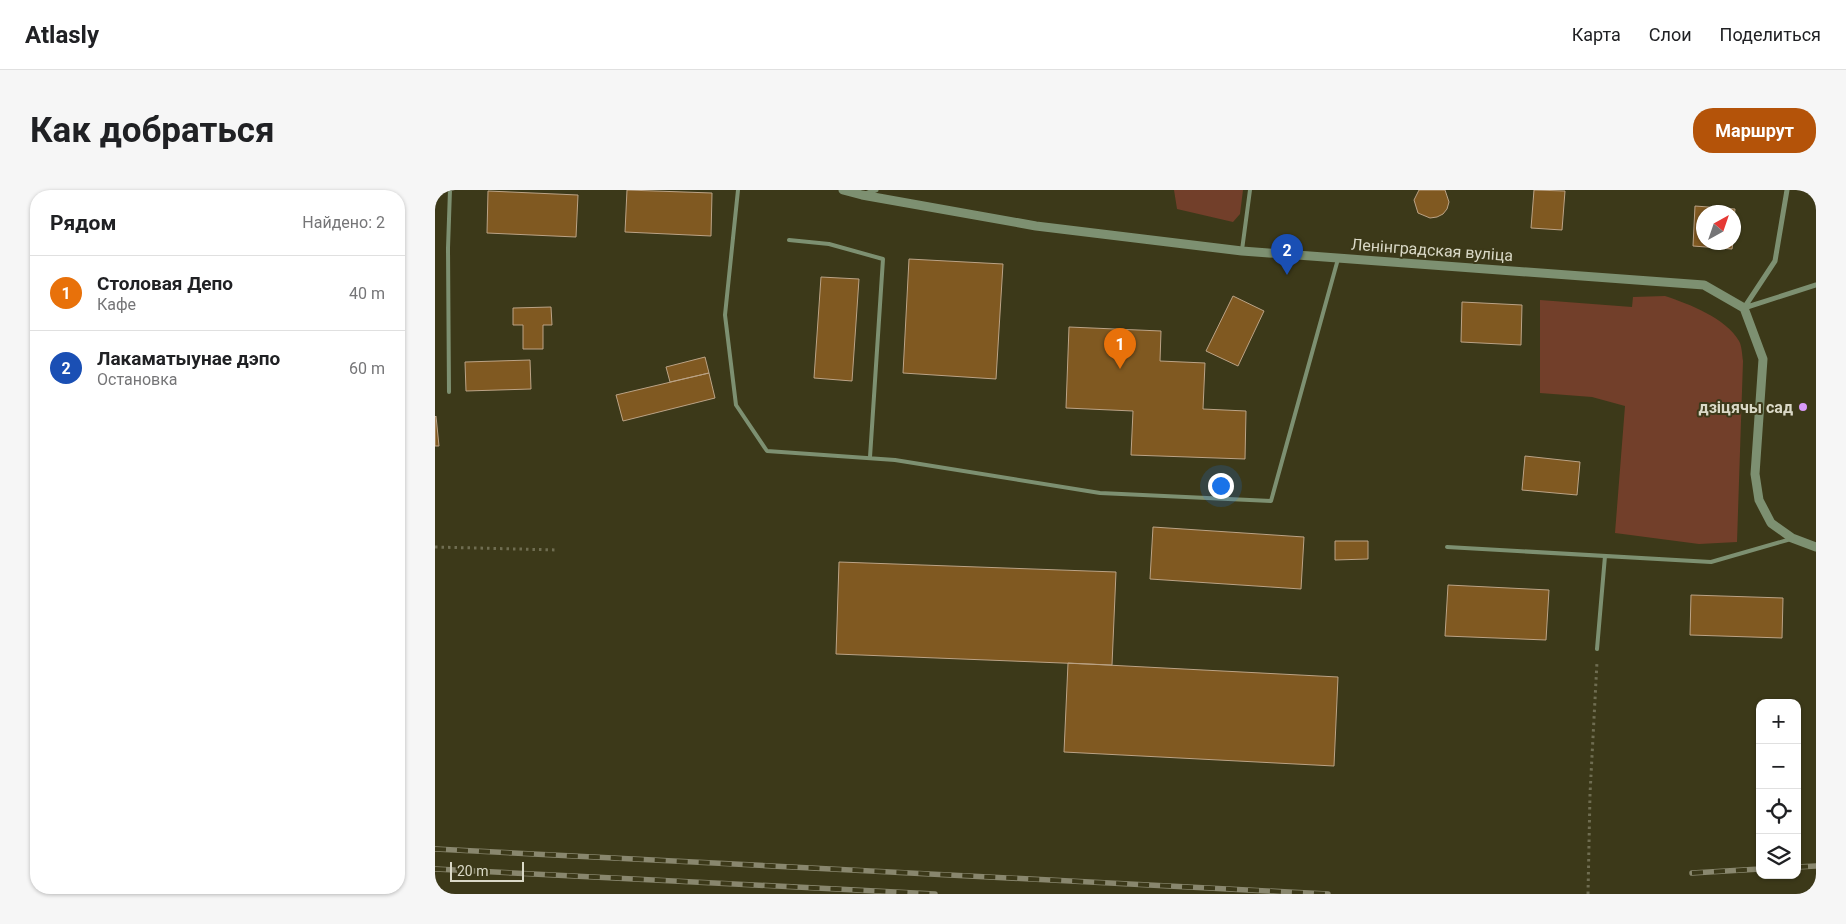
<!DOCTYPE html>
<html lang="ru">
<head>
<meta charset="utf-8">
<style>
  :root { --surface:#fff; --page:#f6f6f6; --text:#202124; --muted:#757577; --line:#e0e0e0; --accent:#b45309 }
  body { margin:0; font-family:Roboto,sans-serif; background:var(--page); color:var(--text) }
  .controls { position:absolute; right:15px; bottom:15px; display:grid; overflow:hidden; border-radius:10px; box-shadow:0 1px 4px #0004 }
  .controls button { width:45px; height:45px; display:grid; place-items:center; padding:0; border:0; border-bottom:1px solid var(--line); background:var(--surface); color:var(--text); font:25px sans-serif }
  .compass { position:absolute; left:1261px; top:15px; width:45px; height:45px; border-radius:50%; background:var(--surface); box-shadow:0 1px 4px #0004; rotate:40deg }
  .scale { position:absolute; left:15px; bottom:12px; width:74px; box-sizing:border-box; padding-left:5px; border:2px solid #dad9c7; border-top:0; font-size:14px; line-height:18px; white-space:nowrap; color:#dad9c7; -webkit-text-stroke:4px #3c3919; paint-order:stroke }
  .you { position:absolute; left:785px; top:295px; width:18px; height:18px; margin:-12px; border:4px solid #fff; border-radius:50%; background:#1a73e8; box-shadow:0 0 0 8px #1a73e833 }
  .badge { display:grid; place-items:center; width:32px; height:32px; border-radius:50%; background:var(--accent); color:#fff; font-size:16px; font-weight:700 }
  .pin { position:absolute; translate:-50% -41px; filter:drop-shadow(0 1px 2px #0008) }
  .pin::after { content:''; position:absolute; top:26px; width:18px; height:15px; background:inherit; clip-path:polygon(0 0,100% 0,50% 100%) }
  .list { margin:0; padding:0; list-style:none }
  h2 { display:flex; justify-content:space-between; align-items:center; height:65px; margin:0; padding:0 20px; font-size:21px }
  h2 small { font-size:16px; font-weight:400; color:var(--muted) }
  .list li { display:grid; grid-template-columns:32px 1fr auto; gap:15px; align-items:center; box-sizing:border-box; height:75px; padding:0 20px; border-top:1px solid var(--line) }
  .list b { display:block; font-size:19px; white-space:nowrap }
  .list p { margin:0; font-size:16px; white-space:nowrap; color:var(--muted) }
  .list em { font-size:16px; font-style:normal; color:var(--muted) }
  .icon { flex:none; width:28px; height:28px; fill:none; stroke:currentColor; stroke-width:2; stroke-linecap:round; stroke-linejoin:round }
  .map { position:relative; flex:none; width:1381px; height:704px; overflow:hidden; border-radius:20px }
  header { display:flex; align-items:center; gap:30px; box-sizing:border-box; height:70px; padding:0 25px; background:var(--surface); border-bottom:1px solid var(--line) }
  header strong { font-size:24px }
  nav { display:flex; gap:28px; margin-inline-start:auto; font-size:18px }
  .intro { display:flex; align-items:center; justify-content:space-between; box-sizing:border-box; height:120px; padding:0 30px }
  h1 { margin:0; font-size:35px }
  .button { padding:12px 22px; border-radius:20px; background:var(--accent); color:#fff; font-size:18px; font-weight:700 }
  main { display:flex; gap:30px; padding:0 30px }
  aside { flex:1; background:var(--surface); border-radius:20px; box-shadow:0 1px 4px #0004 }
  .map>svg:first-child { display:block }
  .green { fill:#723f2a }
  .building { fill:#805921; stroke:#bba386 }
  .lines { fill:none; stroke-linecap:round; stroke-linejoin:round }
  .path { stroke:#6f6d51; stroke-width:3; stroke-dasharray:2.5 4; stroke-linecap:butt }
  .service { stroke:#7d9071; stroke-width:4 }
  .minor { stroke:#7d9071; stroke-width:5 }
  .tertiary { stroke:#7d9071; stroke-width:9 }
  .rail-casing { stroke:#89876e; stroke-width:5.5 }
  .rail { stroke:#3c3919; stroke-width:4; stroke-dasharray:11; stroke-linecap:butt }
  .poi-dot { fill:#d89af8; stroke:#3c3919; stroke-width:2 }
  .labels { text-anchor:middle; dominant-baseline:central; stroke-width:4; stroke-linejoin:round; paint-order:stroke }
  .street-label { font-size:16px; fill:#dad9c7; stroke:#3c3919 }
  .poi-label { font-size:16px; font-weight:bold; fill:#dad9c7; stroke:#3c3919; text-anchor:end }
</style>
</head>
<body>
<header>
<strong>Atlasly</strong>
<nav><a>Карта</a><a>Слои</a><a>Поделиться</a></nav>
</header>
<div class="intro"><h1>Как добраться</h1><a class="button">Маршрут</a></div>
<main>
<aside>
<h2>Рядом<small>Найдено: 2</small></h2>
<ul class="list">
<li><span class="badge" style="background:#e8710a">1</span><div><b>Столовая Депо</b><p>Кафе</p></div><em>40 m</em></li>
<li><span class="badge" style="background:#1a4fb4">2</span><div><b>Лакаматыунае дэпо</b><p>Остановка</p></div><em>60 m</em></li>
</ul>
</aside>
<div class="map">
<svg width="1381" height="704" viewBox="0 0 1381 704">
  <rect width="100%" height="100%" fill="#3c3919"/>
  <path class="green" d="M739,0H808L805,24L798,32L742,19Z
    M1230,106C1254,114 1291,128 1304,151C1307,156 1307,165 1308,171L1302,352L1264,354L1180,343L1190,216L1157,207L1105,203V110L1197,117L1198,107Z"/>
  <path class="building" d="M192,0L277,3L276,46L190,42Z
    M984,0H1010L1014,12L1012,19L1008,24L1002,27L995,28L983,23L979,10Z
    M1099,0L1130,1L1127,40L1096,38Z
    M53,1L143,5L141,47L52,43Z
    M1260,16L1300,19L1298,38V22H1268V52H1298L1297,59L1258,56Z
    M474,69L568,74L561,189L468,183Z
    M386,87L424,89L417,191L379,188Z
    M798,106L829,121L803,176L771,161Z
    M1027,112L1087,115L1086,155L1026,152Z
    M116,117L117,135H108V159H88V135H78V118Z
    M634,137L726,141L725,171L770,173L768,219L811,221L810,269L696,265L698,221L631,218Z
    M270,167L274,183L235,192L231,177Z
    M95,170L96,199L31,201L30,172Z
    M274,183L280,208L188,231L181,205Z
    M1,226L4,256H0V227Z
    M1090,266L1145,272L1142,305L1087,300Z
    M718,337L869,347L866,399L715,389Z
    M900,351H933V369L900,370Z
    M404,372L681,382L677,475L401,464Z
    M1013,395L1114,400L1111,450L1010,446Z
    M1256,405L1348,408L1347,448L1255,445Z
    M633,473L903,487L899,576L629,562Z"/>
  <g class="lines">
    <path class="path" d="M0,357L123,360
      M1153,704L1155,604L1162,472"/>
    <path class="service" d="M303,0L290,125L301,215L332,261L460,270L665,303L836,311L903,69
      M354,50L394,54L448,69L435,267
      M807,60L815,0
      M14,202L13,58L15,0
      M1012,357L1276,372L1356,349
      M1162,459L1170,366"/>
    <path class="minor" d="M430,4L441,0
      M1309,118L1340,71L1352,0
      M1309,118L1381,95"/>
    <path class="tertiary" d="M408,0L427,5L601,36L807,61L1269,95L1309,118L1328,169L1320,284L1324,310L1336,333L1357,348L1381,357"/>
    <defs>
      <path id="rail" d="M0,659L893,704
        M1362,677L1381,676
        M0,679L500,704
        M1257,683L1325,679"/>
    </defs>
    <use href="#rail" class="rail-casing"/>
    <use href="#rail" class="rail"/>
  </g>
  <circle class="poi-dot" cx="1368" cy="217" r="5"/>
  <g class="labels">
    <g class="street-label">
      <text transform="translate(997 60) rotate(4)">Ленінградская вуліца</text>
    </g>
    <g class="poi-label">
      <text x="1358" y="217">дзіцячы сад</text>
    </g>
  </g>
</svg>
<div class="controls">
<button>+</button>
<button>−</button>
<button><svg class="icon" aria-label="locate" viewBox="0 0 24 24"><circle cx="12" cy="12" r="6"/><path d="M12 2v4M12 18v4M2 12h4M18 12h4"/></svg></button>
<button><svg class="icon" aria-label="layers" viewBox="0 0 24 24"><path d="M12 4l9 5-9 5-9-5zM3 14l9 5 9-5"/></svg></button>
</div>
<svg class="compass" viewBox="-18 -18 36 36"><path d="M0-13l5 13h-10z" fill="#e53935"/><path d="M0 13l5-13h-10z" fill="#757577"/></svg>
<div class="scale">20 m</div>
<div class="you"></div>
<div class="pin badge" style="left:685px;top:179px;background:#e8710a">1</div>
<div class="pin badge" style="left:852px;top:85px;background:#1a4fb4">2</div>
</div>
</main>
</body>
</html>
